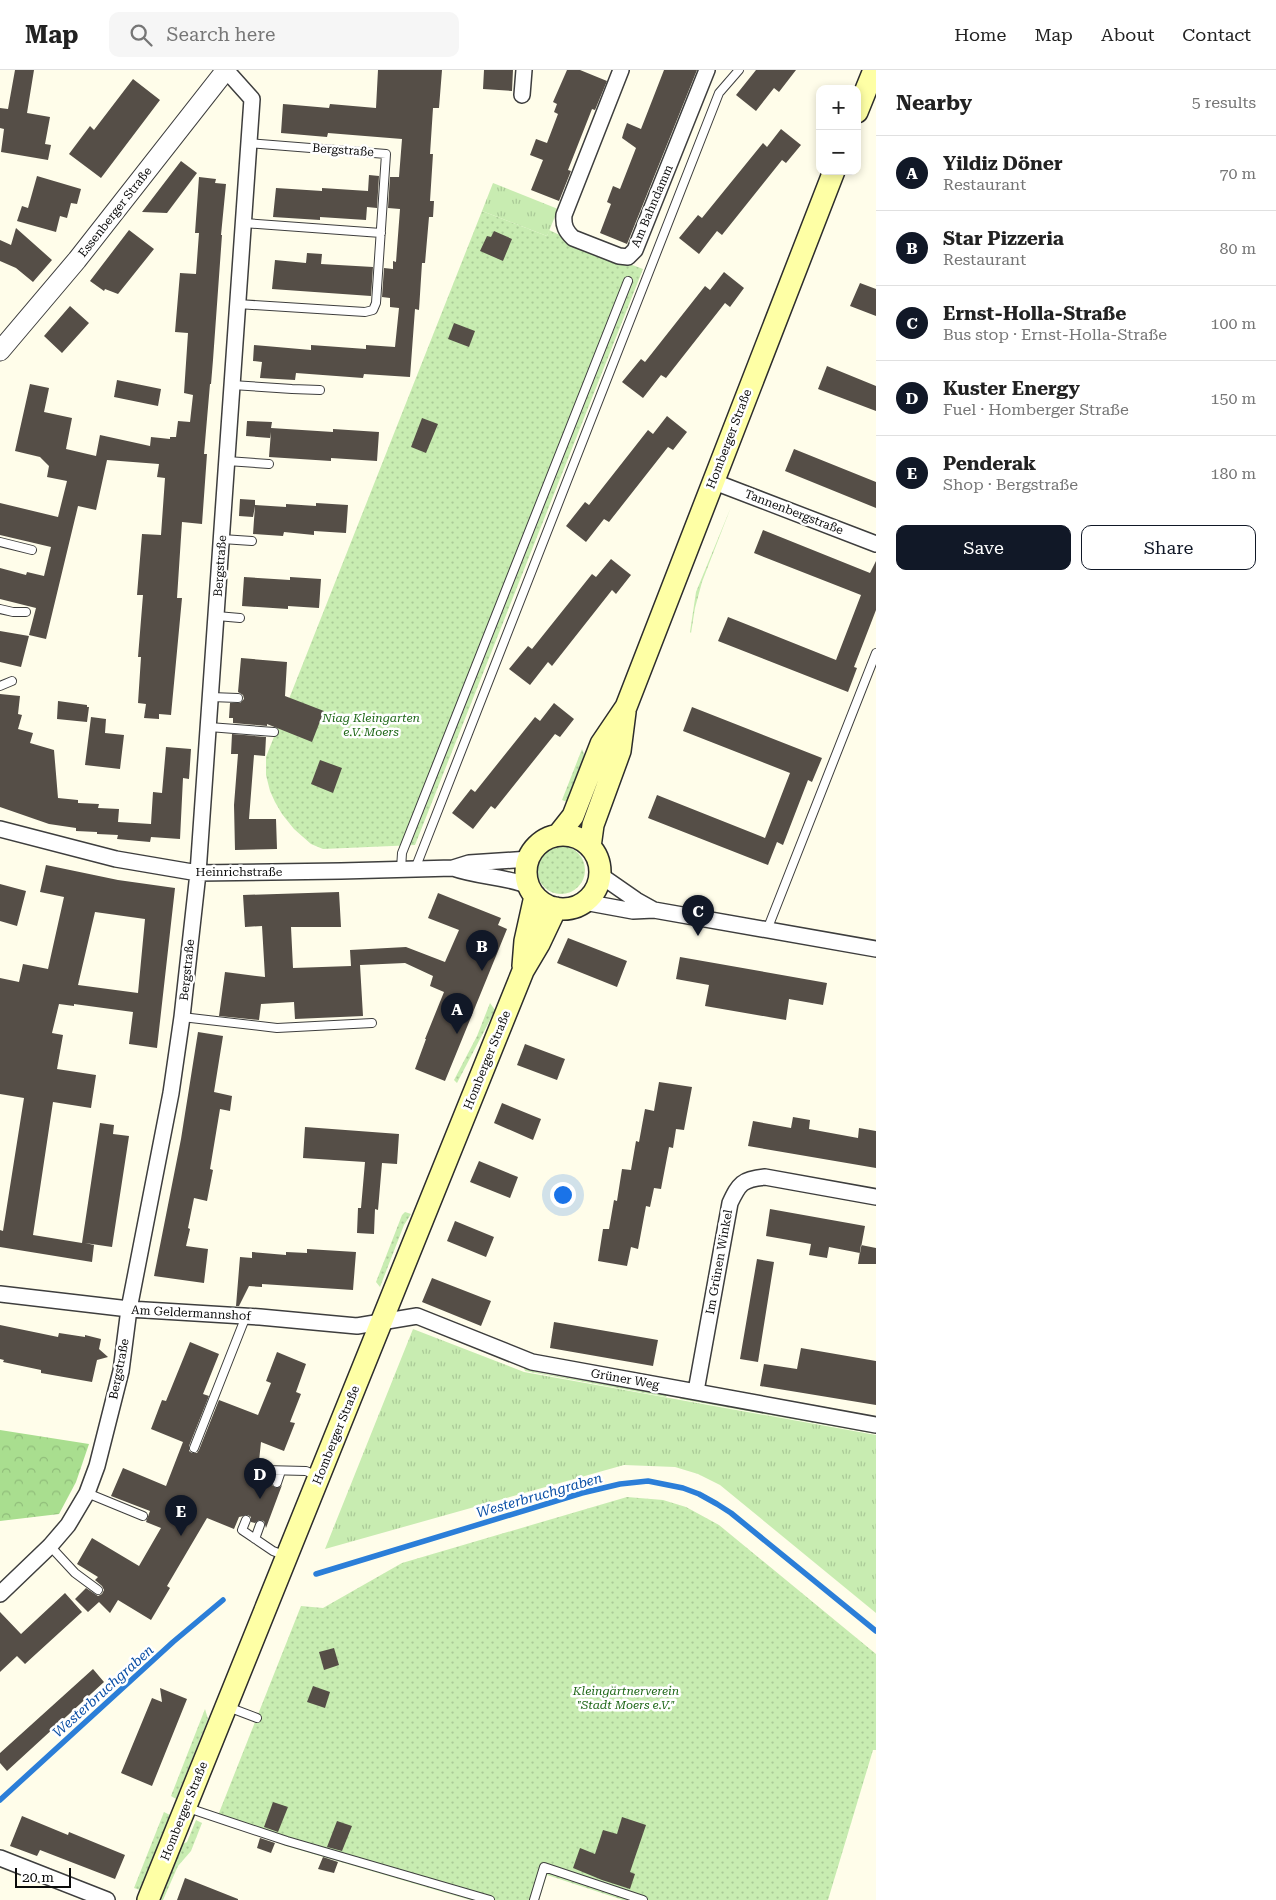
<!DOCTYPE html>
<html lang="en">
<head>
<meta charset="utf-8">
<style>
  :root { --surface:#fff; --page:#f6f6f6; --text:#222; --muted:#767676; --line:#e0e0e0; --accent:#111827 }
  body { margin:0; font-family:"Roboto Serif",serif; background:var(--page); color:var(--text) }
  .controls { position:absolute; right:15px; top:15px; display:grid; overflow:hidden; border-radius:10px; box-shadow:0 2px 8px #0003 }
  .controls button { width:45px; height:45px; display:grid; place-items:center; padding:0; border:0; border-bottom:1px solid var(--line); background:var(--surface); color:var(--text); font:25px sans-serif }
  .scale { position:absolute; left:15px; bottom:12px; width:56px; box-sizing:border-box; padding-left:5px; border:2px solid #0b0b0b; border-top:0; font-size:14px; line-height:18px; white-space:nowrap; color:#0b0b0b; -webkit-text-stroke:4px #fff; paint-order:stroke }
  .you { position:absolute; left:562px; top:1124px; width:18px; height:18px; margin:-12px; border:4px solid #fff; border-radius:50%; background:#1a73e8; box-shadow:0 0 0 8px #1a73e833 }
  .badge { display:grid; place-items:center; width:32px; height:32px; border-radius:50%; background:var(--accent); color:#fff; font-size:16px; font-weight:700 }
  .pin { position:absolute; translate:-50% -41px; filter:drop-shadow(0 1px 2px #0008) }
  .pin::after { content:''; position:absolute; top:26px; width:18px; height:15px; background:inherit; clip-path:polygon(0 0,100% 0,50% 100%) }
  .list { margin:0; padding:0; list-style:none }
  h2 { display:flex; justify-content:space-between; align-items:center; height:65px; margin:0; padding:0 20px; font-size:21px }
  h2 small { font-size:16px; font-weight:400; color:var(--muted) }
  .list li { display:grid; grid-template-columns:32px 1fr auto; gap:15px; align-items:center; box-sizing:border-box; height:75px; padding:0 20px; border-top:1px solid var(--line) }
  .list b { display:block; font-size:19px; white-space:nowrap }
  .list p { margin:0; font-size:16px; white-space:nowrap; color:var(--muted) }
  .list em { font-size:16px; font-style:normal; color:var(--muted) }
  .actions { display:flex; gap:10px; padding:15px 20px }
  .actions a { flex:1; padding:11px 0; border:1px solid var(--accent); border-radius:10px; text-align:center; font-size:18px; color:var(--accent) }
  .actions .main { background:var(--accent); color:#fff }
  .icon { flex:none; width:28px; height:28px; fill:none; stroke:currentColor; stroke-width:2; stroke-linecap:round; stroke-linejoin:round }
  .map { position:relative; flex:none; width:876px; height:1830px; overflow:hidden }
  header { display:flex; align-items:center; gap:30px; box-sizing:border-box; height:70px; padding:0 25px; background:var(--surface); border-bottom:1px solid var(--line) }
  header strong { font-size:24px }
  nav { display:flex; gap:28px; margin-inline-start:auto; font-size:18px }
  .search { width:350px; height:45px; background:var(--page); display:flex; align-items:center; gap:12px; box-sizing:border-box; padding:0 18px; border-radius:10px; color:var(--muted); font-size:19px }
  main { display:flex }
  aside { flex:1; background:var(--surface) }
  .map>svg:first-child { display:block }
  .grass { fill:url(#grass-dots) }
  .forest { fill:url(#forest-crowns) }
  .park { fill:url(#park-tufts) }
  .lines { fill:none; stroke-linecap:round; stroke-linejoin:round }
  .stream { stroke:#2b7ed8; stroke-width:5.5 }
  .building { fill:#554e47; fill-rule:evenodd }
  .service-casing { stroke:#3e3e3e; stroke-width:10 }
  .minor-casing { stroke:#3e3e3e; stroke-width:18 }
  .tertiary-casing { stroke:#3e3e3e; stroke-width:21 }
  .secondary-casing { stroke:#2d2d2d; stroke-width:24 }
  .service { stroke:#fff; stroke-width:8 }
  .minor { stroke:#fff; stroke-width:15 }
  .tertiary { stroke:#fff; stroke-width:19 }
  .secondary { stroke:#feffa5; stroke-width:21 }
  .labels { text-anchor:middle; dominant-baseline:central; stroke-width:5; stroke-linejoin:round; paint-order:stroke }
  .street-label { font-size:12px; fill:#0b0b0b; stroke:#fff }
  .park-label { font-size:12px; font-style:italic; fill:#1e6717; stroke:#fff }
  .water-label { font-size:14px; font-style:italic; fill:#0c50a6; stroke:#fff }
</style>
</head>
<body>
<header>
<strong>Map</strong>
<div class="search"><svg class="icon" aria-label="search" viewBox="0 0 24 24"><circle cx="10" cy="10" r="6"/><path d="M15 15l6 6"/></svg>Search here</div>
<nav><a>Home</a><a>Map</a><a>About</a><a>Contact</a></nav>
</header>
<main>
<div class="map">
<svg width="876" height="1830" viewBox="0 0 876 1830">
  <defs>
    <pattern id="grass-dots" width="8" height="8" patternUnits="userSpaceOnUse" patternTransform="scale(1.25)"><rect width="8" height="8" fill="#c8ecb1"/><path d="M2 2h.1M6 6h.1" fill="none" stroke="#aac997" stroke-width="1.8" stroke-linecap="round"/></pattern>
    <pattern id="forest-crowns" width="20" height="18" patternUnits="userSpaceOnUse" patternTransform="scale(1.25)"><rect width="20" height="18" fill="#a9de8f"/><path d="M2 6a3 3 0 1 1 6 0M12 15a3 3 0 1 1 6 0" fill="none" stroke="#90bd7a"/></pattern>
    <pattern id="park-tufts" width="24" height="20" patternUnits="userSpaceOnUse" patternTransform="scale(1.25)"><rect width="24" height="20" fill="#c8ecb1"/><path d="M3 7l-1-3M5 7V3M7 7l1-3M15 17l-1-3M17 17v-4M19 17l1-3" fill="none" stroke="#aac997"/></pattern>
  </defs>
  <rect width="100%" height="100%" fill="#fffdea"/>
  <path class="grass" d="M482,141L547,166L549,160L564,167L569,171L643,199L415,775L323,779L311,774L294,759L282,744L275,732L270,721L266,705V687Z
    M731,437L702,512L695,538L691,563L690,562L696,522Z
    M582,679L587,692L572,734L562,730Z
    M537 800a24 24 0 1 1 48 0a24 24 0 1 1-48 0Z
    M490,933L495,940L491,948L457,1013L454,1010L477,966Z
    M405,1142L411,1144L404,1155L380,1217L376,1212L402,1145Z
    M524,1298L540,1303L667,1325L666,1327L525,1301Z
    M681,1327L876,1363V1364L680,1329Z
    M627,1427L663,1430L686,1437L719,1455L876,1584V1680H873L828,1830H623L547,1805L539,1830H470L286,1776L217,1748L301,1536L323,1538L402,1493Z
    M205,1639L208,1649L176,1729L171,1726Z
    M164,1742L170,1745L140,1820L134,1818Z
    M196,1750L202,1753L191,1781L178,1796L163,1830H158L180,1775L187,1772Z"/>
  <path class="forest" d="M0,1360L89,1374L76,1412L59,1444L0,1451Z"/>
  <path class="park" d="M493,113L558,139L547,166L482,141Z
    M413,1259L524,1302L876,1365V1543L720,1415L698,1404L675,1397L624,1395L325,1479Z"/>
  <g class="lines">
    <path class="stream" d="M316,1504L582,1423L620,1414L648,1411L683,1418L699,1424L717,1434L731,1443L876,1561
      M0,1730L173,1572L223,1530"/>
  </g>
  <path class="building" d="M15,0H34L27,43L50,47L45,74L51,75L48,90L1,82L4,59L0,58V38L8,39Z
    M378,0H442L439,38H433L430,84H433L430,131H434L433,147H429L425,193H422L419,240L415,239L410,307L364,304L363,308L296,303L295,310L260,308L262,292L253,291L254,275L311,280V275L366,279V275L395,277L399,238L390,237V228L382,227L384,198L393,199V191L396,192L400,139L388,138L390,107H399L402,69L328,63L327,67L281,63L283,34L329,38L330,34L376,38Z
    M484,0H513L512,21L483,19Z
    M567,0H580L607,11L595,40L592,39L568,100L571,101L559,131L531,120L543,90L530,85L536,69L547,73L558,44L554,42L557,34L553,32Z
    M664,0H697L627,174L600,163L611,134L607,132L613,116L620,119L636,78L622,68L624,61L627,53L641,59Z
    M756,0H796L779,22L774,18L756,41L736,25Z
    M133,9L160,30L101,108L69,84L90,56L94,60Z
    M781,59L801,75L786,93L782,90L722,165L717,161L699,184L679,168L698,145L702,148L763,73L767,77Z
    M181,91L197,103L167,143L142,142Z
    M369,105L379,106L377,138L367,137L366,150L320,147V150L273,147L276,118L322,121V118L368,121Z
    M37,106L81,119L77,134L71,133L67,148L60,146L56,162L17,151L22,136L28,138Z
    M199,107L216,109L215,113L226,114L221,165H222L213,290L211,314H210L204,384H207L202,454L182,452L177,528H182L171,645L159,644V649L144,648L146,634L138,633L141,587H138L143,525H137L142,464L161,465L165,408L157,407L159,394L107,390L96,440L78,436L46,569L29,565L36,538L0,529V498L26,505L27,502L44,506L51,477L0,465V433L58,447L67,411L47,407L49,396L40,387L15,381L30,314L49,318L44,342L72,348L66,379L96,386L100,365L150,376L151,367L170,369V367H176L178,351L190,352L193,325L184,323L188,263L175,262L180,203L196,204L199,163H195Z
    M16,158L52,190L33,212L16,198L0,191V170L11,175Z
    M129,160L154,179L118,224L105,219L104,221L90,211Z
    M494,161L512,169L503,191L480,181L487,166L491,167Z
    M307,183L322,184L321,194L373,197L371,226L272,219L275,190L306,193Z
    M724,202L744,218L730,237L725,233L666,308L661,305L643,328L622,312L641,289L645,292L705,216L710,220Z
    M860,213L876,219V246L850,236Z
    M70,236L89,253L62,283L44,266Z
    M454,253L475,261L469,277L448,269Z
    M827,296L876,316V341L818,319Z
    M117,310L161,319L158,336L114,327Z
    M667,346L687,362L673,380L668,377L609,452L604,449L586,472L566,456L585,432L589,435L648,360L653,364Z
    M422,348L438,354L426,383L411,377Z
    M247,351L272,352L271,358L333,362V359L379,362L377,391L331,388V391L269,387L271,362L270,368L246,366Z
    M794,379L876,412V438L785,401Z
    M240,429L255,430V435L286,437V434L316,436V433L348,435L346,463L314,461V465L284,462L283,466L253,464L255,436L253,447L239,446Z
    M763,460L870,503L876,491V540L854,597L857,598L848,622L718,571L728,547L836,590L861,525L754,483Z
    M611,489L631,505L616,524L612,520L552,596L548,592L530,615L509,599L528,576L532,579L592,504L596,507Z
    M244,507L290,510V507L321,509L319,538L288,536V539L242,536Z
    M0,561L29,566L21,597L0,592Z
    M241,588L287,592L285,626L324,641L312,672L267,654V656L233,653V648H229L230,633H240L244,629L243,625L238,622Z
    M0,624L20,626L18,644L22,645L18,659L33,663L30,673L54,680L58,728L78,730V733L99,734L98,738L119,739L118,752L151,754L153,722L162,723L166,677L191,679L189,709L183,708L180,769L151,767L150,772L117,769L118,765L97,764V762L76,761V758L49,754L0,737Z
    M58,631L87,635V637H89L87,652L57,649Z
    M554,633L574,649L560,667L555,664L495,739L491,736L473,759L452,743L471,719L475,722L535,647L540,651Z
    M692,637L822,688L812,712L808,710L783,775L777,772L768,795L648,748L657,725L765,768L790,703L683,661Z
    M91,647L106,649L105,663L124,665L120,699L85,695Z
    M232,664L266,667L265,686L254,685L249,749H276L277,779L235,780L234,735L238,684H231Z
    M320,690L342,698L333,723L311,714Z
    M46,795L118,810L175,818L157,978L129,974L133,942L74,934V936L59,934L52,963L63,965L57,999L96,1005L91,1038L53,1032L33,1165L82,1173L100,1053L114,1055L113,1064L129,1066L112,1177L85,1173L94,1175L92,1192L0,1177V1160L3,1161L24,1028L0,1024V908L19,912L23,894L48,899L64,827L40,822ZM95,842L145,849L138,923L78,915Z
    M0,814L26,821L17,856L0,851Z
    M339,822L341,857H291L293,898L351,896L350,880L406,877L445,892L459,860L428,848L438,823L501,848L498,855L507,859L445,1011L415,999L426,969H425L444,922L430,916L433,906L405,893L360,895L363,946L295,949L294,932L261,934L259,950L219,946L225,902L265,907L262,856L245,857L243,825Z
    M568,868L627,891L617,917L557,893Z
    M680,887L827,913L823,935L789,929L786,950L705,936L709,915L676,909Z
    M198,962L223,966L214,1022L232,1026L230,1041L220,1039L210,1099L213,1100L207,1131L194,1128L188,1158L190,1159L186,1176L208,1179L204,1213L154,1206L181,1069Z
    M525,974L565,989L557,1010L517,995Z
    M659,1012L692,1017L684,1060L676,1059L673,1078L669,1077L661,1119L654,1118L650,1137L646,1136L638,1179L631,1177L627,1196L598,1191L603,1159H609L614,1130L617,1131L622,1099L631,1100L636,1071L639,1072L645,1039L654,1041Z
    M502,1033L541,1049L533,1070L494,1053Z
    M793,1047L810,1050L809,1059L858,1068L859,1058L876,1061V1098L748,1076L753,1051L791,1058Z
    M305,1057L399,1064L397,1094L382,1093L378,1140L375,1139L374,1164L357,1163L358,1138H361L365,1092L303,1088Z
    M479,1091L518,1107L510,1128L470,1112Z
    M770,1139L865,1156L860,1183L829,1177L827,1188L809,1185L811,1174L766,1166Z
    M455,1151L494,1167L486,1187L447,1171Z
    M861,1175L876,1178V1194H858Z
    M307,1179L356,1182L353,1220L262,1214V1217L249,1216L239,1236H236L240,1187L252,1188V1182L286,1185V1182L307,1183Z
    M757,1189L774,1192L758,1292L740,1289Z
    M432,1208L491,1231L481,1256L422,1232Z
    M554,1252L658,1270L653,1296L550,1278Z
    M0,1255L58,1267L59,1263L85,1267V1265L101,1269L99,1279L108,1287L97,1290L92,1312L41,1303V1300L3,1292L4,1290L0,1289Z
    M190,1272L219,1284L203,1324L209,1326L189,1376V1381L192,1383H197L199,1380L219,1330L258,1345L271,1313L266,1311L277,1282L306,1294L296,1322L301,1324L290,1352L295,1353L284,1381L261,1372L257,1410L262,1413L267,1409L272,1411V1415L276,1418L280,1417L282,1415L266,1458L264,1451L259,1450L255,1453L251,1452V1447L248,1445L239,1447L234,1459L207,1448L167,1516L170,1518L151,1550L118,1530L110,1543L99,1532L88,1542L75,1529L86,1518L98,1526L102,1524L104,1520L102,1516L95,1510L98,1507L77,1494L92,1468L139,1496L161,1458L146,1452L150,1441L111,1426L123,1398L166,1416L183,1372L151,1359L162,1330L166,1331Z
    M801,1278L876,1291V1335L760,1316L764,1294L797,1299Z
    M65,1523L82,1542L25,1594L17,1586L0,1602V1542L21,1564Z
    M334,1578L339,1595L324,1600L319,1582Z
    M93,1599L104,1612L7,1701L0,1693V1683Z
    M313,1616L330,1622L325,1638L307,1632Z
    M160,1618L187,1629L152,1716L121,1703L152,1628L162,1632Z
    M273,1732L288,1737L278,1762L264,1757Z
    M22,1746L68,1765L69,1762L125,1785L115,1809L40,1780L37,1786L10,1776Z
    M622,1747L646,1755L630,1802L635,1804L630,1819L602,1810L573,1798L580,1778L595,1784L603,1760L617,1764Z
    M337,1751L352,1756L342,1781L327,1777Z
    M260,1768L275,1773L271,1783L257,1778Z
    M323,1787L338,1792L334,1803L318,1799Z
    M185,1808L238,1829V1830H177Z"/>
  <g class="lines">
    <defs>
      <path id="service" d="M244,153L381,163
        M238,234L365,242L373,240L376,233L386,84L249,73
        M232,315L292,319L320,320
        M227,391L269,394
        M222,469L252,471
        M0,472L32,480
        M0,539L13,542H26
        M217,546L240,548
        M0,616L12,611
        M211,627L238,628
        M209,657L274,662
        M401,799L402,783L628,211
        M415,799L719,23L739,0
        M767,860L876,583
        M182,947L277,958L372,953
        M194,1378L246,1246
        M262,1407L265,1400L306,1401L317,1406
        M277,1413L281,1401
        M87,1423L143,1446
        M246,1450L242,1460L273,1481L286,1486
        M255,1469L260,1455
        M50,1476L75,1503L98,1520
        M228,1637L257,1648
        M188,1738L287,1771L490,1830
        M534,1830L544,1797L643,1830"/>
      <path id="minor" d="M621,0L564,145C563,156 566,161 573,168L619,186L628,187L635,180L707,0
        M522,25L524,0
        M712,411L876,474
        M0,759L116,789L198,803L341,801L453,798L469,793L529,789
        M453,798C478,807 504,806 529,816
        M600,805L636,830L654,840
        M584,832L633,841L654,840L876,879
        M0,1224L129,1239L260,1247L357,1256L417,1246L532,1292L876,1355
        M696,1321L730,1133C739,1114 742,1109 765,1107L876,1127
        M0,1524L50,1476L68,1455L87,1423L97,1396L121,1301L129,1239L171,1023L182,947L198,803L252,29L226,0
        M0,1788L107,1830"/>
      <path id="tertiary" d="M0,281L77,190L226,0"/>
      <path id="secondary" d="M857,42L874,0
        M558,765L573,746L601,674L626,637L834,101
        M526 802a37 37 0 1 1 74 0a37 37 0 1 1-74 0Z
        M590,777L593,755L620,681L625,642
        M523,896L525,871L535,826
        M148,1830L523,901L539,874L556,838"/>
    </defs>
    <use href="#service" class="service-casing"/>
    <use href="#minor" class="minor-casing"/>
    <use href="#tertiary" class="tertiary-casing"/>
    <use href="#secondary" class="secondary-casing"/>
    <use href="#service" class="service"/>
    <use href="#minor" class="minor"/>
    <use href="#tertiary" class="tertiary"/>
    <use href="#secondary" class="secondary"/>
  </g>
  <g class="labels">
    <g class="street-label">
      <text transform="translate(343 80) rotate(4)">Bergstraße</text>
      <text transform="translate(652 136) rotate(-67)">Am Bahndamm</text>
      <text transform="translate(115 142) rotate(-52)">Essenberger Straße</text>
      <text transform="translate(729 369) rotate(-69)">Homberger Straße</text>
      <text transform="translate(794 442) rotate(21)">Tannenbergstraße</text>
      <text transform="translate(220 496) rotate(-86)">Bergstraße</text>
      <text x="239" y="802">Heinrichstraße</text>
      <text transform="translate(187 900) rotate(-84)">Bergstraße</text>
      <text transform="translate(487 990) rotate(-68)">Homberger Straße</text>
      <text transform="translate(719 1192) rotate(-80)">Im Grünen Winkel</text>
      <text transform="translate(191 1243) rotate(3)">Am Geldermannshof</text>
      <text transform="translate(119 1299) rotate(-79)">Bergstraße</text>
      <text transform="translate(625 1309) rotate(10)">Grüner Weg</text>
      <text transform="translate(336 1365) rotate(-68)">Homberger Straße</text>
      <text transform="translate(184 1741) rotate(-68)">Homberger Straße</text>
    </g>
    <g class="park-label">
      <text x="371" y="648">Niag Kleingarten<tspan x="371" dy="14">e.V. Moers</tspan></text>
      <text x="626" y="1621">Kleingärtnerverein<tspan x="626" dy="14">"Stadt Moers e.V."</tspan></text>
    </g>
    <g class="water-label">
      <text transform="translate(539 1425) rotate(-16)">Westerbruchgraben</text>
      <text transform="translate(103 1621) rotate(-42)">Westerbruchgraben</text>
    </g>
  </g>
</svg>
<div class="controls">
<button>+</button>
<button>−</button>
</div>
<div class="scale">20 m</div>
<div class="you"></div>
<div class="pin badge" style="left:457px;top:964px">A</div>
<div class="pin badge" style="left:482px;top:901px">B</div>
<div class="pin badge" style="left:698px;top:866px">C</div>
<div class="pin badge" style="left:260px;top:1429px">D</div>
<div class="pin badge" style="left:181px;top:1466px">E</div>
</div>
<aside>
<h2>Nearby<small>5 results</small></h2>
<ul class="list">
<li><span class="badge">A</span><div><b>Yildiz Döner</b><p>Restaurant</p></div><em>70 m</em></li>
<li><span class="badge">B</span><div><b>Star Pizzeria</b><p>Restaurant</p></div><em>80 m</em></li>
<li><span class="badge">C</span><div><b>Ernst-Holla-Straße</b><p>Bus stop · Ernst-Holla-Straße</p></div><em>100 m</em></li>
<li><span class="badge">D</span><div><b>Kuster Energy</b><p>Fuel · Homberger Straße</p></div><em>150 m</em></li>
<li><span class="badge">E</span><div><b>Penderak</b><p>Shop · Bergstraße</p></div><em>180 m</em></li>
</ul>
<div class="actions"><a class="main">Save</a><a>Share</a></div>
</aside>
</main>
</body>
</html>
